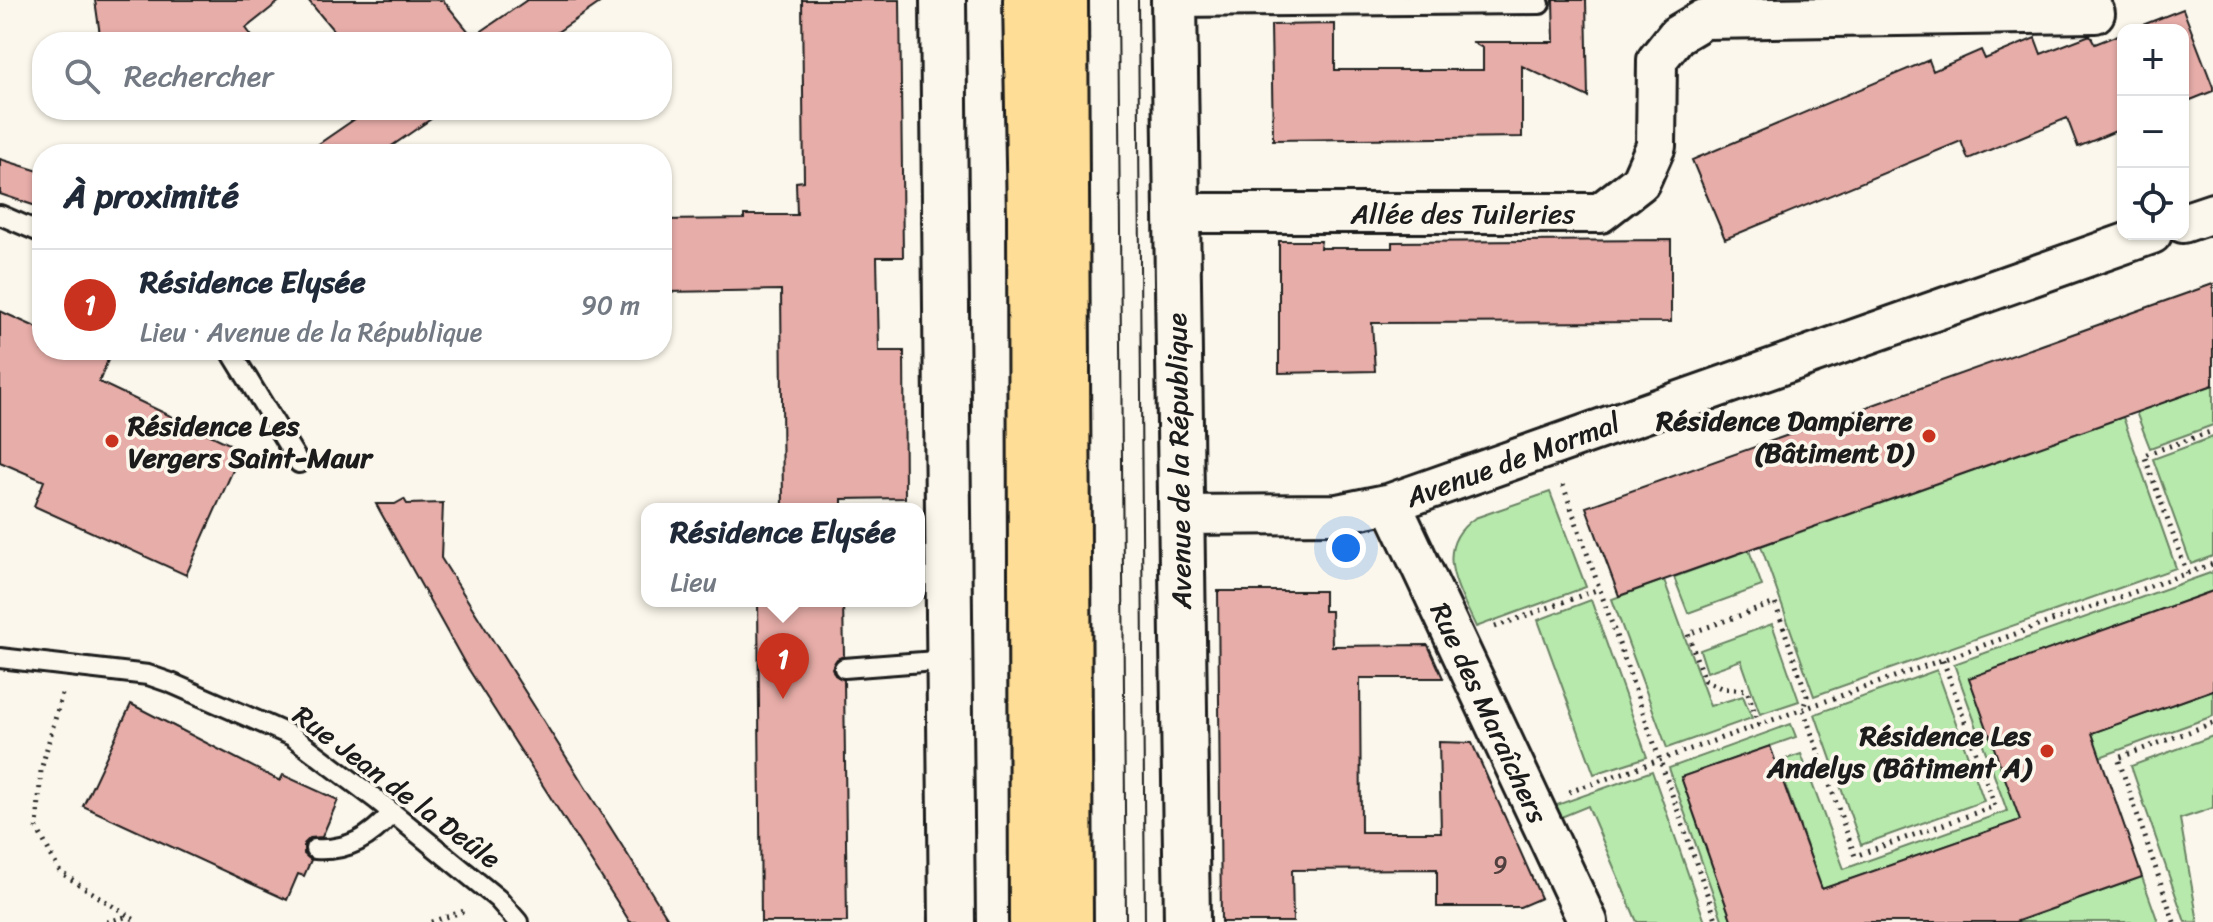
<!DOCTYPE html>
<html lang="fr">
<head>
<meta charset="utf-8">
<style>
  :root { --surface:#fff; --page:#f6f6f7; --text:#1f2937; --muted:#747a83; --line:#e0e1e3; --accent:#c8321e }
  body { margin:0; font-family:Sriracha,sans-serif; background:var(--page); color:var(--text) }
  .controls { position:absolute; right:24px; top:24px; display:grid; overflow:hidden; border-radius:16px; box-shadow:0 2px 6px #0004 }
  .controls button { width:72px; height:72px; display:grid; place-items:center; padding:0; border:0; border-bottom:2px solid var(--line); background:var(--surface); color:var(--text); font:40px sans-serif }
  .you { position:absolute; left:1346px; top:548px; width:28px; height:28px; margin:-20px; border:6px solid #fff; border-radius:50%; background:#1a73e8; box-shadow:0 0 0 12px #1a73e833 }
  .badge { display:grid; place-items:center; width:52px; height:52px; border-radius:50%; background:var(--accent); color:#fff; font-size:26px; font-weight:700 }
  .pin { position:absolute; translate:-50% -66px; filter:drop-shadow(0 2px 4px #0008) }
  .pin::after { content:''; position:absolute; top:42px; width:28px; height:24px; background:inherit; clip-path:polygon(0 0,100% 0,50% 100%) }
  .popup { position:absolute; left:641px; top:503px; width:284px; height:104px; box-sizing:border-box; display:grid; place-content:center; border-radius:16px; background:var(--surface); filter:drop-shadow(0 2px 6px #0005); font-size:26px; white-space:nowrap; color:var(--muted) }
  .popup b { font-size:30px; color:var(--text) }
  .popup::after { content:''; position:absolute; left:50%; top:100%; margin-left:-16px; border:16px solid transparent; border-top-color:var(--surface) }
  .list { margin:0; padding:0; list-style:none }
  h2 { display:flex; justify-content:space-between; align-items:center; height:104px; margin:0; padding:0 32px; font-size:34px }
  h2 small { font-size:26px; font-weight:400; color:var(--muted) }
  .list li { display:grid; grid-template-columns:52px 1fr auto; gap:24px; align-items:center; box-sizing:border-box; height:112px; padding:0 32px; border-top:2px solid var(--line) }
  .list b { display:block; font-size:30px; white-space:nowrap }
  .list p { margin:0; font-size:26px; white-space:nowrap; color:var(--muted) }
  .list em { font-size:26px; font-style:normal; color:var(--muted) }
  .icon { flex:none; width:44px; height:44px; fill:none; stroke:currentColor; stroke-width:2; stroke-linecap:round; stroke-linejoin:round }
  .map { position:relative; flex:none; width:2213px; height:922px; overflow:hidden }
  .search { position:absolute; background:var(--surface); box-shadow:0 2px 6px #0004; left:32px; top:32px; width:640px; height:88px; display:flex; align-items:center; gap:20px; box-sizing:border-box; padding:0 28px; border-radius:32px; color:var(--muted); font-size:30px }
  .panel { position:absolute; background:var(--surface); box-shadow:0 2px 6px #0004; left:32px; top:144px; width:640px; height:216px; border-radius:32px }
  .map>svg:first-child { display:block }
  .green { fill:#b6e9ab; stroke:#698264; stroke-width:2 }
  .building { fill:#e7ada8; stroke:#1c1c1c; stroke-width:2 }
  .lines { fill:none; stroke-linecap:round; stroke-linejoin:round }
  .service-casing { stroke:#1c1c1c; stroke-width:24 }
  .minor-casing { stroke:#1c1c1c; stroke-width:44 }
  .tertiary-casing { stroke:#1c1c1c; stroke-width:50 }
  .primary-casing { stroke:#1c1c1c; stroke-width:50 }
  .path { stroke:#1c1c1c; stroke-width:5; stroke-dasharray:2 6; stroke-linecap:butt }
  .service { stroke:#fbf7ec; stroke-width:18 }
  .minor { stroke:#fbf7ec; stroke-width:38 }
  .tertiary { stroke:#fbf7ec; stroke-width:44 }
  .primary { stroke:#fedd96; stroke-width:44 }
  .tram { stroke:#1c1c1c; stroke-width:2 }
  .poi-dot { fill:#c8321e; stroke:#fbf7ec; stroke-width:3 }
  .labels { text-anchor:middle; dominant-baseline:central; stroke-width:7; stroke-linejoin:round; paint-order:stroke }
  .number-label { font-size:24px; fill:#4f403f }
  .street-label { font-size:28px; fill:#1c1c1c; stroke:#fbf7ec }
  .poi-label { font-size:28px; font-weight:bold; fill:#1c1c1c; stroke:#fbf7ec; text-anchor:end }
</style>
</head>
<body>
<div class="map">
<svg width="2213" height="922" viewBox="0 0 2213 922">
  <rect width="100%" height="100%" fill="#fbf7ec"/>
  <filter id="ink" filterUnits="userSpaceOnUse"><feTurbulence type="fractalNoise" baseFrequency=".0125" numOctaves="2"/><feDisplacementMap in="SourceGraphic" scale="16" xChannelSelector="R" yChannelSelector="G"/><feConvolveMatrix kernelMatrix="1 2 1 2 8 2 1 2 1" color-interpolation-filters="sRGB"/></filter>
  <g filter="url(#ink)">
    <path class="green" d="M2213,385V425L2150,448L2136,412Z
      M2123,417L2176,568L1814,696L1761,546Z
      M2213,437V556L2191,564L2153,459Z
      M1550,492L1586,587L1476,627C1459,589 1431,548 1475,518Z
      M1749,550L1762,586L1688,613L1674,577Z
      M2213,572V591L1970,678L2021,820L1822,889L1777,762L1801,754L1844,869L2007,811L1954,664Z
      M1664,580L1710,706L1743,696L1752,718L1667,748L1612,599Z
      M1591,600L1647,757L1594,774L1538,620Z
      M1772,624L1799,701L1760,714L1741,660L1707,672L1700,650Z
      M1937,670L1984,801L1861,845L1815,714Z
      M2213,690V716L2100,757L2091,733Z
      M1791,724L1796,737L1681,777L1732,922H1723L1669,768Z
      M2213,736V808L2180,819L2198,922H2185L2131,766Z
      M1652,771L1705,922H1637L1588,806L1559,818L1554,806Z
      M2142,877L2158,922H2015Z"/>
    <path class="building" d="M95,0H281L246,28L256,42H101Z
      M308,0H443L473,37L527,0H604L543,42H343Z
      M802,0H900L903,257H877L879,351H904L905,498L842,499V509H783L781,290L665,292L664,260H662V220L744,219V215H797L796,182L804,181Z
      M1553,0H1586L1588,97L1522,66V137L1273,140L1271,25L1335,24V70H1483V48L1472,42H1554Z
      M2183,9L2213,87V91L2183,103V30H2130Z
      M2123,33V128L2078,147L2067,118L1968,159L1961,141L1725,239L1692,160L1929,60L1933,71L1981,50L1985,59L2035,38L2041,54L2090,35L2095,44Z
      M368,110H444L380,154H304Z
      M0,159L42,172V208L0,194Z
      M1671,240V322L1372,323L1375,371L1279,373V241H1321L1320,248H1392V242Z
      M2213,284V385L1619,596L1586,507Z
      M0,311L42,330V350H86L108,360L99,382L242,450L186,575L34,506L44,481L0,462Z
      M404,499L407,504L443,503L441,558L670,922H630L464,662L376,504H395Z
      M1218,591H1324V611H1331L1332,646L1428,645L1443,678H1360L1361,832H1441L1439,742L1472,743L1541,898L1520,907H1437V869L1292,870L1293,922H1221Z
      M2213,591V690L2092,733L2142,877L2015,922H1732L1681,777L1770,746L1822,889L2020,820L1969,678Z
      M758,601H843L844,656L837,659L832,668L835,675L844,680L847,922H761Z
      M131,704L280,781L283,775L338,800L322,837L310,838L304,844V854L311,860L304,876L298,874L287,900L83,806Z"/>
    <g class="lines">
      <defs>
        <path id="service" d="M1174,7L1540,4
          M0,215L42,233
          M230,350L299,463
          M0,658L148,675L171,683L292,736L377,800L498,899L518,922
          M844,668L949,660
          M315,849C348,851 370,838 392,813"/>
        <path id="minor" d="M1176,213H1600L1640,182L1656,146L1657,60L1677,35L1704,19L2095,13
          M2183,223L2213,213
          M1391,503L1588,922
          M1180,515L1337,514L1391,503L2152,234"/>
        <path id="tertiary" d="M943,0L952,922
          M1174,0L1187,922"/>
        <path id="primary" d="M1026,0L1030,217L1032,922
          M1065,0L1070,922"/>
      </defs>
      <use href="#service" class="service-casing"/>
      <use href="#minor" class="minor-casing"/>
      <use href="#tertiary" class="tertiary-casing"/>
      <use href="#primary" class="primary-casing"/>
      <path class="path" d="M1563,485L1717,922
        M2187,573L2144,455L2213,431
        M1495,627L1599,589
        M62,694L41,770L37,828L60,872L138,922
        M1759,725L1747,690L1721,688L1704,680L1688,634L1775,603L1807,696L1803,709L1855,856L1995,806L1943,660
        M1569,792L2213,564
        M107,922L125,917
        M431,922L464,911
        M2174,922L2118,758L2213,723"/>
      <use href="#service" class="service"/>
      <use href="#minor" class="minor"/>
      <use href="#tertiary" class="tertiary"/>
      <use href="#primary" class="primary"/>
      <path class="tram" d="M1118,0L1126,922
        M1138,0L1145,922"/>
    </g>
  </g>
  <g class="poi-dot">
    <circle cx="1929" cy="436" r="8"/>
    <circle cx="112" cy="441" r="8"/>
    <circle cx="2047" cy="751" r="8"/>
  </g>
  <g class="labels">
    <g class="number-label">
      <text x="1500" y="865">9</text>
    </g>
    <g class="street-label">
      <text x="1463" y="213">Allée des Tuileries</text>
      <text transform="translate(1513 460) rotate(-20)">Avenue de Mormal</text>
      <text transform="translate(1179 461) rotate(-91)">Avenue de la République</text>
      <text transform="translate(1489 713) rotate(65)">Rue des Maraîchers</text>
      <text transform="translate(397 787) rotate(37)">Rue Jean de la Deûle</text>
    </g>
    <g class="poi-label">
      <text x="1913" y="420">Résidence Dampierre<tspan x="1913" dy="32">(Bâtiment D)</tspan></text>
      <text x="128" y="425" text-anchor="start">Résidence Les<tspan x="128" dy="32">Vergers Saint-Maur</tspan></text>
      <text x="2031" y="735">Résidence Les<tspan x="2031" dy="32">Andelys (Bâtiment A)</tspan></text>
    </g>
  </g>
</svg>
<div class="controls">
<button>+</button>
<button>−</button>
<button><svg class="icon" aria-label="locate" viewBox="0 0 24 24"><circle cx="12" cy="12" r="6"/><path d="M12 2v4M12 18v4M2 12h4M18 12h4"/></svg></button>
</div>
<div class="you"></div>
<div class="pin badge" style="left:783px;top:699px">1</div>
<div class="popup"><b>Résidence Elysée</b>Lieu</div>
<div class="search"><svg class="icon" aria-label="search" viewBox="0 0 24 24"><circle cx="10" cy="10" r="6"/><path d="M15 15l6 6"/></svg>Rechercher</div>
<section class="panel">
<h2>À proximité<small></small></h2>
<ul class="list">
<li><span class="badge">1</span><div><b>Résidence Elysée</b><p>Lieu · Avenue de la République</p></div><em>90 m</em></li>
</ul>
</section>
</div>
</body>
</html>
